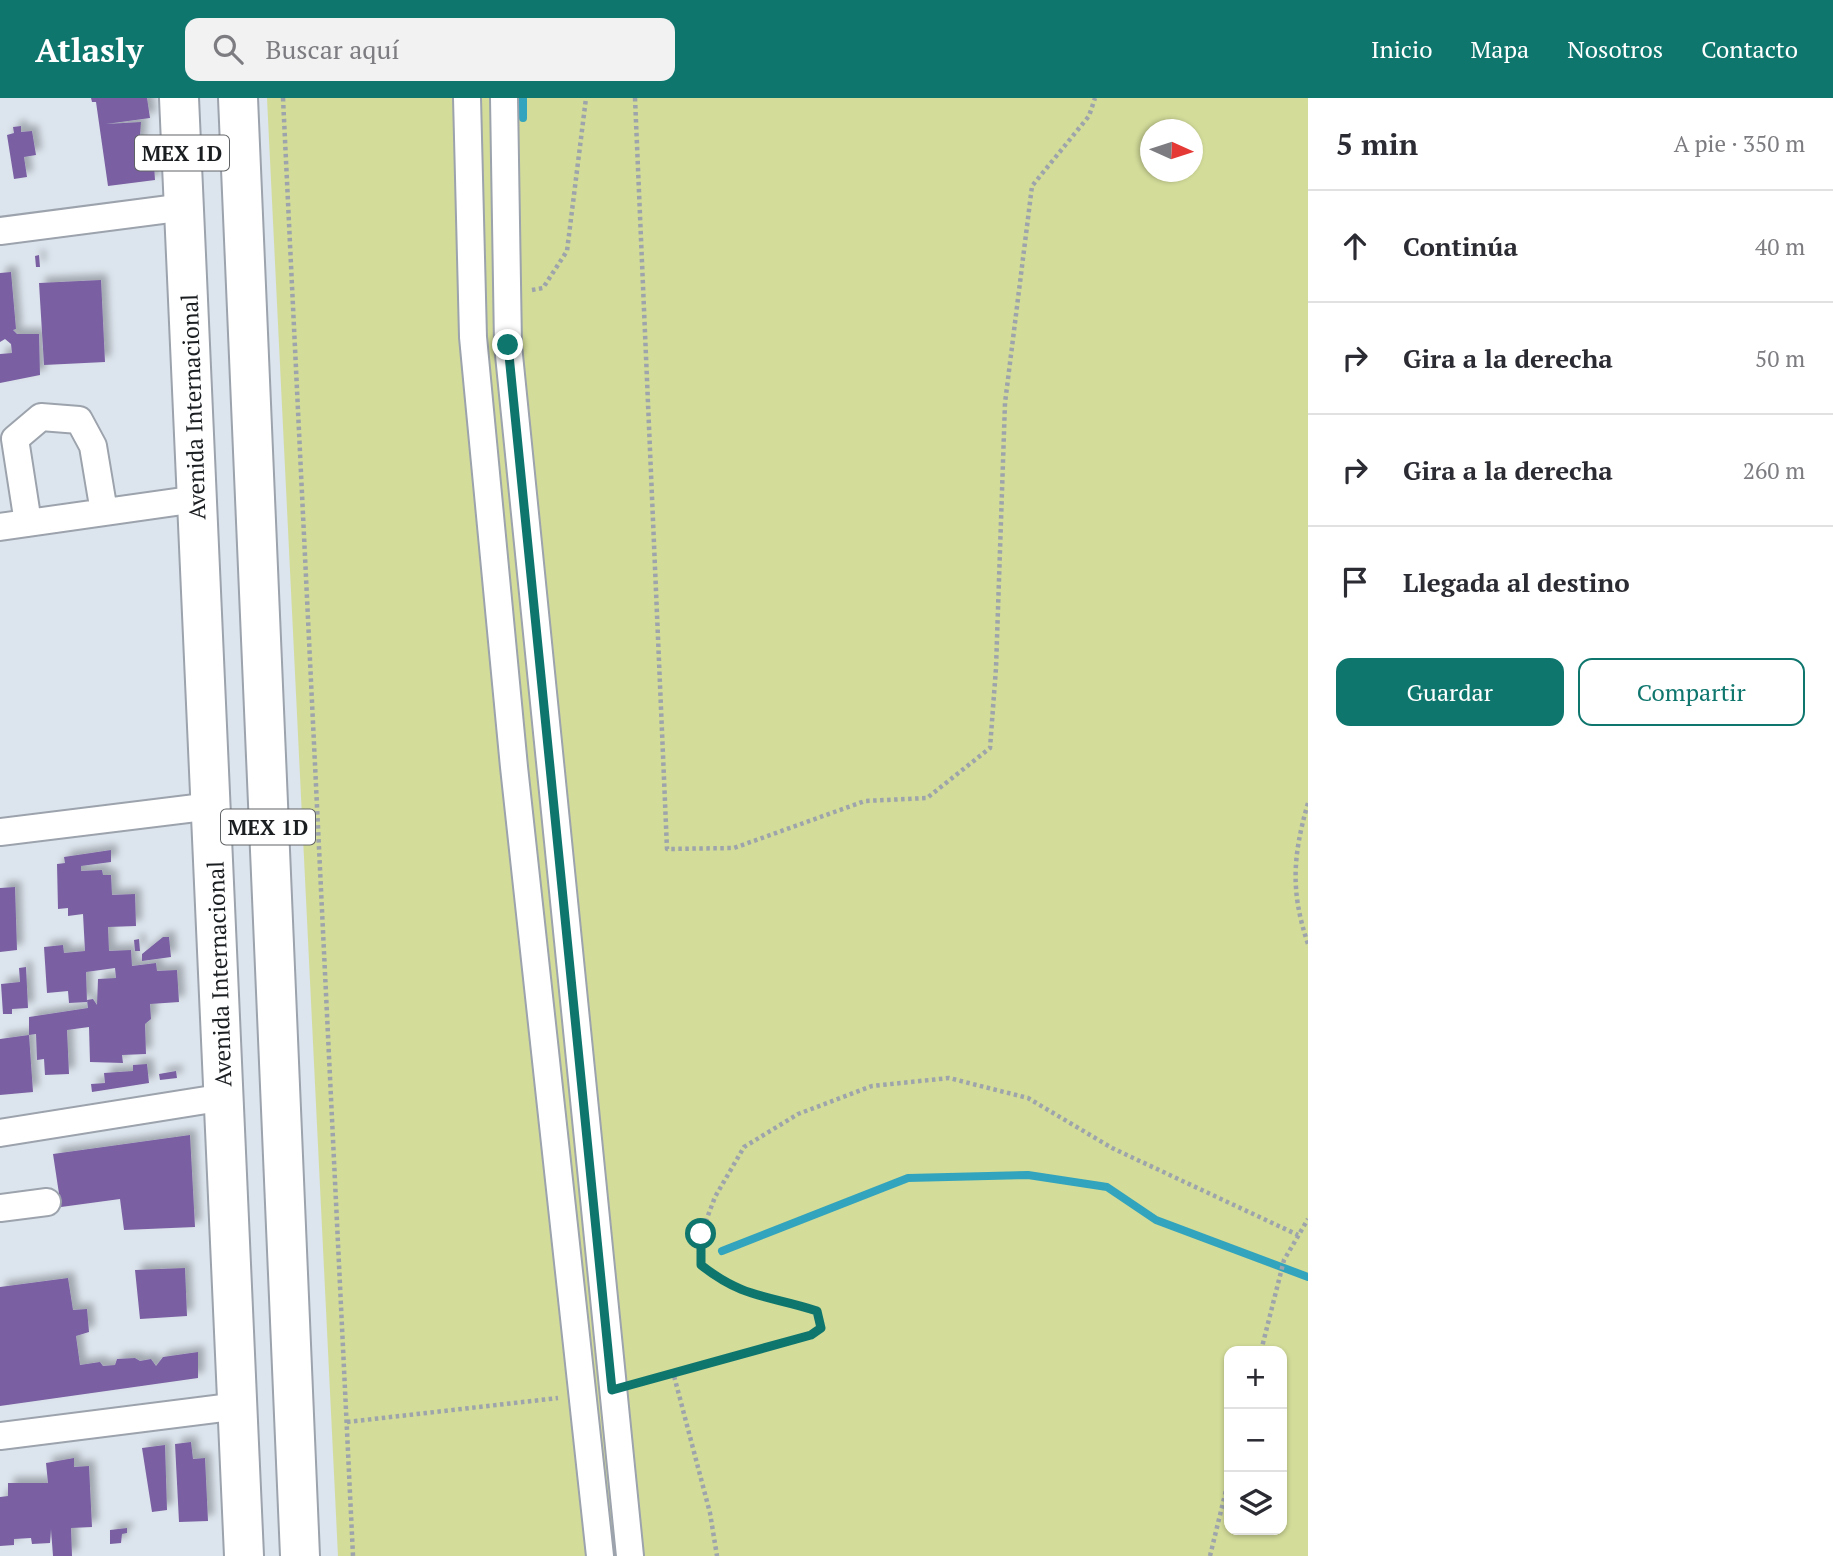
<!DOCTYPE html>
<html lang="es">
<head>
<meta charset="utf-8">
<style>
  :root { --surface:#fff; --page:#f2f2f3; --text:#2b2b33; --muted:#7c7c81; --line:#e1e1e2; --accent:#0f766e }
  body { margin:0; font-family:"PT Serif",serif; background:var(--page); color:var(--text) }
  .controls { position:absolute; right:21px; bottom:21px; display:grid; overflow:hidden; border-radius:14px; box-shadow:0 2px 5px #0004 }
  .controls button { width:63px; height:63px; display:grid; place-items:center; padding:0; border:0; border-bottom:2px solid var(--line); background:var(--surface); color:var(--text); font:35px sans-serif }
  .compass { position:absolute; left:1140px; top:21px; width:63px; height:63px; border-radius:50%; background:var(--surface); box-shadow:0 2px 5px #0004; rotate:93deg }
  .stop { position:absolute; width:21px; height:21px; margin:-16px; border:5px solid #0f766e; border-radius:50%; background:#fff }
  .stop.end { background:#0f766e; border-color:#fff; box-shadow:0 2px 7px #0008 }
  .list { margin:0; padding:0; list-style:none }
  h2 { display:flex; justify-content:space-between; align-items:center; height:91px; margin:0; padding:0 28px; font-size:30px }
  h2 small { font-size:23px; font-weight:400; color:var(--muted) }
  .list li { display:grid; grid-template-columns:46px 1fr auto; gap:21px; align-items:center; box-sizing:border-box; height:112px; padding:0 28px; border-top:2px solid var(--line) }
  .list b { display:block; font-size:26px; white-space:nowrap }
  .list em { font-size:23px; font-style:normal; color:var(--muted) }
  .actions { display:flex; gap:14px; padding:21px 28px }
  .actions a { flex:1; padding:16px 0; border:2px solid var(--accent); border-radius:14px; text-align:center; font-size:24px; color:var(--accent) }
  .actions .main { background:var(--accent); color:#fff }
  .icon { flex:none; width:38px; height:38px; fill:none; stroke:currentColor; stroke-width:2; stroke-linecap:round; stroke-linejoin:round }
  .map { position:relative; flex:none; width:1308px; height:1458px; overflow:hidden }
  header { display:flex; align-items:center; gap:42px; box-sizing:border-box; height:98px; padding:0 35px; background:var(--accent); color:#fff }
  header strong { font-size:33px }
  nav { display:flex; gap:38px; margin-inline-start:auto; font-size:24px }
  .search { width:490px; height:63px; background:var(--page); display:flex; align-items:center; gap:18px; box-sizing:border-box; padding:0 24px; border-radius:14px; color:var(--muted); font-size:26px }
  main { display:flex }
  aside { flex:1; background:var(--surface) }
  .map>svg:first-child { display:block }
  .green { fill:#d3dc99; fill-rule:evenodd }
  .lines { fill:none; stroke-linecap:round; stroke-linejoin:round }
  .stream { stroke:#32a4bd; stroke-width:8 }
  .building { fill:#7a60a2; filter:url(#shadow) }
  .minor-casing { stroke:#9ca3ac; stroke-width:30 }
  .highway-casing { stroke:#9ca3ac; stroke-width:42 }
  .path { stroke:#9da4ab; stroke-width:4.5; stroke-dasharray:3.5 3.5; stroke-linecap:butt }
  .minor { stroke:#fff; stroke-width:26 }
  .highway { stroke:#fff; stroke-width:38 }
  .route { stroke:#0f766e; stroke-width:9 }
  .labels { text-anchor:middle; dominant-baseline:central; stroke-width:5; stroke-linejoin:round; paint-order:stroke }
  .shield { fill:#fff; stroke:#5f6264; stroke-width:2 }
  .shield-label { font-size:21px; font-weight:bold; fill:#1b1e21 }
  .street-label { font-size:23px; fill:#1b1e21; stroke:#fff }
</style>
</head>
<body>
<header>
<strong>Atlasly</strong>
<div class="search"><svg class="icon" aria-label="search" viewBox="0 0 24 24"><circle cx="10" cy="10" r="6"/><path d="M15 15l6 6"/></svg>Buscar aquí</div>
<nav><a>Inicio</a><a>Mapa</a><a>Nosotros</a><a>Contacto</a></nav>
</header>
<main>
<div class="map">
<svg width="1308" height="1458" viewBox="0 0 1308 1458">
  <defs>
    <filter id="shadow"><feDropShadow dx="6" dy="-6" stdDeviation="3.5" flood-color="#0004"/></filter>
  </defs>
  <rect width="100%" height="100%" fill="#dce4ed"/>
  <path class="green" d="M267,0H1308V1458H338ZM1150,32H1192V74H1150ZM1229,1253H1282V1432H1229Z"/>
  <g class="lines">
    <path class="stream" d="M523,20V0
      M722,1153L908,1080L1028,1077L1107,1089L1156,1122L1308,1179"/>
  </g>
  <path class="building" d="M91,0H147L150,20L106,26L141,24L139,52L153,51L155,82L108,88L96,4H92Z
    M21,28V34L32,33L36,57L24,59L27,79L14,81L7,37L14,35L13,29Z
    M39,157L40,169H36L35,158Z
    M11,174L16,231L13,232L17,236H39L40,277L0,285V256L12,255L11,246L5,241L0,244V175Z
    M101,182L105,264L44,267L39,185Z
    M111,752V764L81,768V773L102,772L103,777H111L112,797L135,796L136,828L108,829L109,853L131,852L132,868L156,865L157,873L177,872L179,904L150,906L151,921L145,926L146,956L122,957L123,965L90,964L89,929L67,932L69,976L45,977L44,961L37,962L36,936L29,937V919L88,910L87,902L93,901L97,907L98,881L116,880L115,870L86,874L87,904L69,905L68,893L47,895L44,849L63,847L64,855L85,853L83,816L68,818V810L58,811L57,766L65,765L64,759Z
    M15,789L17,852L0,854V790Z
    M163,839H169L171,859L142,863V856Z
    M139,841L140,853H135L134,842Z
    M26,869L28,910L12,911V916H3L1,886L20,884L19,870Z
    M29,937L33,994L0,997V941Z
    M147,966L149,985L92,994L91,986L105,985L104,975L133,973V967Z
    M176,973L177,980L160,982L159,976Z
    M190,1037L195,1129L124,1132L120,1101L61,1109L53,1056Z
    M185,1170L187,1218L140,1221L135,1172Z
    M68,1180L73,1212L87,1211L89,1234L76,1238L80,1267L100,1264L103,1268L115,1267L117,1261L135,1260L140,1263L151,1261L156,1268L163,1259L198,1254V1280L0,1308V1189Z
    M191,1344L193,1361L205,1360L208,1423L179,1424L175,1346Z
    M165,1347L167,1412L152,1414L142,1350Z
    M74,1360V1369L89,1368L92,1429L71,1430L72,1458H53L51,1431L50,1445L32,1446L31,1440L14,1441V1447L0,1448V1399L8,1398V1385H48L46,1365Z
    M127,1430V1435L122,1436L121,1445L110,1446V1432Z"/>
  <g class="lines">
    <defs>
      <path id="minor" d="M467,0L473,239L514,669L600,1458
        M504,0L508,247L630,1458
        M0,133L185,109
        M28,425L15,341L41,319L79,322L93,348L104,414
        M0,429L197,401
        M0,734L212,708
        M0,1035L225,999
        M0,1110L47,1104
        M0,1338L239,1308"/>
      <path id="highway" d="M179,0L244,1458
        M238,0L300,1458"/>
    </defs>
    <use href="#minor" class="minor-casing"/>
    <use href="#highway" class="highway-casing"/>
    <path class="path" d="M283,0L353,1458
      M635,0L667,751L734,750L865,703L927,700L990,650L996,570L1005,305L1032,88L1089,18L1095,0
      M532,192L543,190L567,153L586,0
      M1308,705C1293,757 1290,793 1308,846
      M1261,1253L1284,1162L1308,1121
      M673,1274L811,1237L822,1230L817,1213C768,1196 745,1201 701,1166V1136L715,1099L744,1049L798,1016L872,988L949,980L1028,1000L1112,1050L1298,1137
      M637,1284L673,1274L710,1415L717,1458
      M347,1324L558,1300
      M1210,1458L1229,1380"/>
    <use href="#minor" class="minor"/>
    <use href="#highway" class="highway"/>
  </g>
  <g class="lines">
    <path class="route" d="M508,247L612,1292L811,1237L821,1230L817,1213C768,1197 744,1201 701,1167V1136"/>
  </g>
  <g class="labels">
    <g class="shield">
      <rect x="135" y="37.5" width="94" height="35" rx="5"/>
      <rect x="221" y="711.5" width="94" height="35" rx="5"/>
    </g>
    <g class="shield-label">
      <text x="182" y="55">MEX 1D</text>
      <text x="268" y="729">MEX 1D</text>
    </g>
    <g class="street-label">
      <text transform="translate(193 309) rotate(-92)">Avenida Internacional</text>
      <text transform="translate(219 876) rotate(-92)">Avenida Internacional</text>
    </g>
  </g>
</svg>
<div class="controls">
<button>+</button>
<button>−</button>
<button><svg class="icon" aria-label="layers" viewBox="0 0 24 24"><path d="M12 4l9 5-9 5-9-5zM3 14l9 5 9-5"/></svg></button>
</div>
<svg class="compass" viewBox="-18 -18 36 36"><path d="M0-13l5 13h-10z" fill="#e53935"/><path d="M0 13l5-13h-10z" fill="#7c7c81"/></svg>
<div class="stop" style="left:701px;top:1136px"></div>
<div class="stop end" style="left:508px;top:247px"></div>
</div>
<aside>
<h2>5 min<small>A pie · 350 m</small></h2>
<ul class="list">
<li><svg class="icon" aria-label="ahead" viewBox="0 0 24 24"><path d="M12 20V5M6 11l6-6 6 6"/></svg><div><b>Continúa</b></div><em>40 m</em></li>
<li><svg class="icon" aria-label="right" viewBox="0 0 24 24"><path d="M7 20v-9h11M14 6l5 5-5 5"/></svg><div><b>Gira a la derecha</b></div><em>50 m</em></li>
<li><svg class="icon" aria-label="right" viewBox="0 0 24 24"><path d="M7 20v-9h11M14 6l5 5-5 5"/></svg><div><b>Gira a la derecha</b></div><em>260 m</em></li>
<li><svg class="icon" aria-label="arrive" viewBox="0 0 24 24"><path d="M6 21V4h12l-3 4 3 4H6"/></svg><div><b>Llegada al destino</b></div></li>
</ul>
<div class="actions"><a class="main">Guardar</a><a>Compartir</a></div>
</aside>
</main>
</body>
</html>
